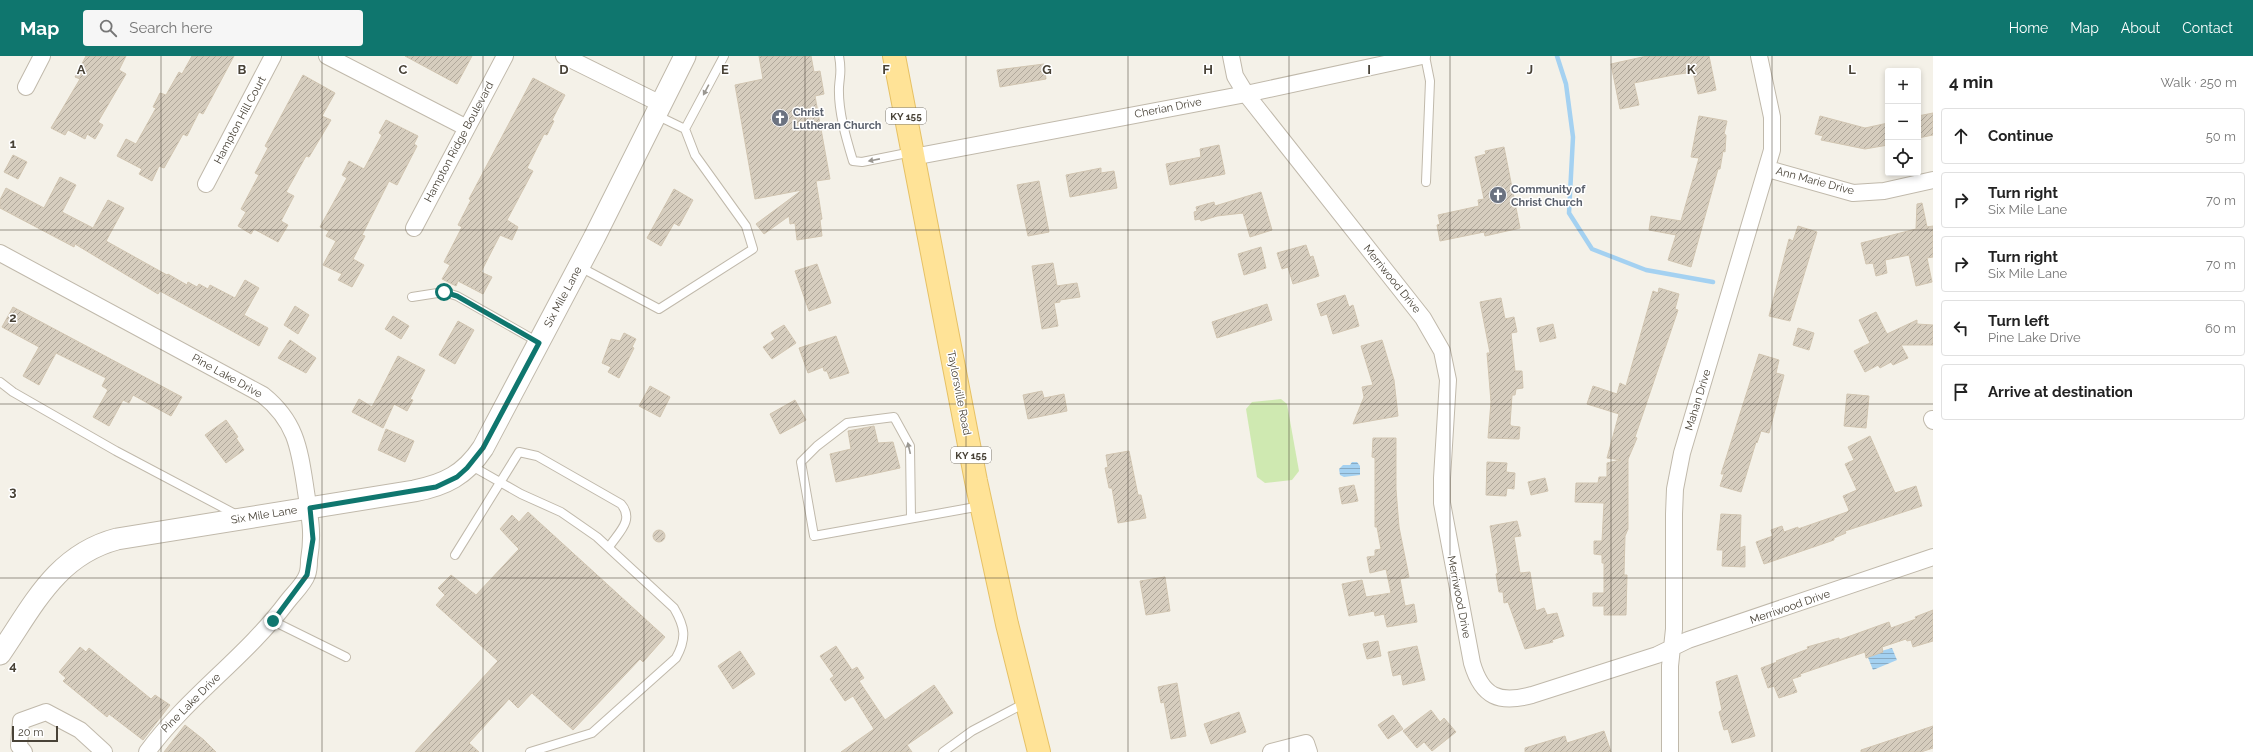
<!DOCTYPE html>
<html lang="en">
<head>
<meta charset="utf-8">
<style>
  :root { --surface:#fff; --page:#f6f6f6; --text:#222; --muted:#767676; --line:#e0e0e0; --accent:#0f766e }
  body { margin:0; font-family:Raleway,sans-serif; background:var(--page); color:var(--text) }
  .controls { position:absolute; right:12px; top:12px; display:grid; overflow:hidden; border-radius:4px; box-shadow:0 2px 6px #0003 }
  .controls button { width:36px; height:36px; display:grid; place-items:center; padding:0; border:0; border-bottom:1px solid var(--line); background:var(--surface); color:var(--text); font:20px sans-serif }
  .scale { position:absolute; left:12px; bottom:10px; width:46px; box-sizing:border-box; padding-left:4px; border:2px solid #484237; border-top:0; font-size:11px; line-height:14px; white-space:nowrap; color:#484237; -webkit-text-stroke:3px #fff; paint-order:stroke }
  .stop { position:absolute; width:12px; height:12px; margin:-9px; border:3px solid #0f766e; border-radius:50%; background:#fff }
  .stop.end { background:#0f766e; border-color:#fff; box-shadow:0 1px 4px #0008 }
  .list { margin:0; padding:0; list-style:none }
  h2 { display:flex; justify-content:space-between; align-items:center; height:52px; margin:0; padding:0 16px; font-size:17px }
  h2 small { font-size:13px; font-weight:400; color:var(--muted) }
  .list li { display:grid; grid-template-columns:26px 1fr auto; gap:12px; align-items:center; box-sizing:border-box; height:56px; margin:0 8px 8px; padding:0 8px; border:1px solid var(--line); border-radius:4px }
  .list b { display:block; font-size:15px; white-space:nowrap }
  .list p { margin:0; font-size:13px; white-space:nowrap; color:var(--muted) }
  .list em { font-size:13px; font-style:normal; color:var(--muted) }
  .icon { flex:none; width:22px; height:22px; fill:none; stroke:currentColor; stroke-width:2; stroke-linecap:round; stroke-linejoin:round }
  .map { position:relative; flex:none; width:1933px; height:696px; overflow:hidden }
  header { display:flex; align-items:center; gap:24px; box-sizing:border-box; height:56px; padding:0 20px; background:var(--accent); color:#fff }
  header strong { font-size:19px }
  nav { display:flex; gap:22px; margin-inline-start:auto; font-size:14px }
  .search { width:280px; height:36px; background:var(--page); display:flex; align-items:center; gap:10px; box-sizing:border-box; padding:0 14px; border-radius:4px; color:var(--muted); font-size:15px }
  main { display:flex }
  aside { flex:1; background:var(--surface) }
  .map>svg:first-child { display:block }
  .park { fill:#cfe9b1 }
  .water { fill:url(#water-rules) }
  .lines { fill:none; stroke-linecap:round; stroke-linejoin:round }
  .stream { stroke:#a4d1f1; stroke-width:4.5 }
  .building { fill:url(#building-hatch); stroke:#d1c5b1 }
  .service-casing { stroke:#c0b9ab; stroke-width:10 }
  .minor-casing { stroke:#c0b9ab; stroke-width:18 }
  .tertiary-casing { stroke:#c0b9ab; stroke-width:23 }
  .primary-casing { stroke:#e6c165; stroke-width:24 }
  .service { stroke:#fff; stroke-width:8 }
  .minor { stroke:#fff; stroke-width:16 }
  .tertiary { stroke:#fff; stroke-width:21 }
  .primary { stroke:#ffe397; stroke-width:22 }
  .oneway { fill:#9a9791 }
  .route { stroke:#0f766e; stroke-width:5 }
  .grid { fill:none; stroke:#484237; stroke-width:1; stroke-opacity:0.55 }
  .labels { text-anchor:middle; dominant-baseline:central; stroke-width:3; stroke-linejoin:round; paint-order:stroke }
  .shield { fill:#fff; stroke:#7f7b73; stroke-width:1 }
  .shield-label { font-size:10px; font-weight:bold; fill:#484237 }
  .street-label { font-size:11px; fill:#484237; stroke:#fff }
  .worship-label { font-size:11px; font-weight:bold; fill:#5b616d; stroke:#fff; text-anchor:start }
  .grid-label { font-size:13px; text-anchor:middle; font-weight:bold; fill:#484237; stroke:#fff; stroke-width:3; stroke-linejoin:round; paint-order:stroke }
</style>
</head>
<body>
<header>
<strong>Map</strong>
<div class="search"><svg class="icon" aria-label="search" viewBox="0 0 24 24"><circle cx="10" cy="10" r="6"/><path d="M15 15l6 6"/></svg>Search here</div>
<nav><a>Home</a><a>Map</a><a>About</a><a>Contact</a></nav>
</header>
<main>
<div class="map">
<svg width="1933" height="696" viewBox="0 0 1933 696">
  <defs>
    <pattern id="water-rules" width="6" height="5" patternUnits="userSpaceOnUse"><rect width="6" height="5" fill="#a4d1f1"/><path d="M0 2.5h6" fill="none" stroke="#88abc4"/></pattern>
    <pattern id="building-hatch" width="6" height="6" patternUnits="userSpaceOnUse"><rect width="6" height="6" fill="#d6cdbe"/><path d="M-1 1l2-2M0 6l6-6M5 7l2-2" fill="none" stroke="#b0a89b"/></pattern>
  </defs>
  <rect width="100%" height="100%" fill="#f4f1e8"/>
  <path class="park" d="M1281,343L1287,348L1299,415L1292,424L1265,427L1257,421L1246,353L1252,346Z"/>
  <path class="water" d="M1352,406H1357L1360,410V419L1344,421L1340,419L1339,413L1343,409H1350Z
    M1892,592L1897,604L1873,614L1867,599Z"/>
  <g class="lines">
    <path class="stream" d="M1557,0L1566,28L1573,81L1569,157L1592,193L1646,214L1713,226"/>
  </g>
  <path class="building" d="M86,0H126L119,14L126,18L98,66L103,69L95,83L87,78L85,83L68,74L65,79L51,72L80,23L75,21Z
    M192,0H234L203,58L199,56L187,80L183,78L164,112L159,110L152,125L139,118L142,113L117,100L126,83L136,88L156,52L153,51L160,37L166,39L179,16L182,18Z
    M405,0H472L457,28Z
    M759,0H811L814,16L820,15L824,38L815,40L830,123L816,125L822,163L820,164L822,180L797,184L795,167L790,168L789,160L764,178L756,168L802,134L755,143L735,29L763,23Z
    M1647,0H1709L1716,34L1698,38L1693,16L1673,19L1634,27L1639,49L1620,53L1611,8Z
    M1044,8L1046,23L1000,31L997,14Z
    M303,19L335,37L322,60L331,64L309,101L306,100L286,136L294,140L281,165L288,169L278,186L254,173L251,178L238,170L246,156L241,153L259,119L255,117L268,92L265,90Z
    M533,22L565,39L552,64L554,65L547,79L544,78L527,112L533,115L507,164L518,171L512,184L500,179L481,216L492,221L483,238L458,225L456,230L442,223L450,209L444,206L462,171L458,169L471,144L469,143Z
    M1933,57V79L1918,82V60Z
    M1699,60L1727,65L1724,78L1726,79L1725,96L1723,95L1720,113H1718L1691,211L1668,204L1676,179L1649,174L1651,160L1681,165L1699,102L1691,101Z
    M1820,60L1865,72L1888,67V89L1865,93L1821,84L1823,80L1815,78Z
    M386,64L418,80L414,88L417,90L397,129L389,125L362,179L365,180L353,203L364,209L352,231L338,224L342,218L323,209L336,185L326,180L329,175L320,171L347,122L342,119L349,105L364,113L382,79L379,77Z
    M1219,89L1225,118L1170,129L1166,108L1201,101L1200,93Z
    M1504,91L1520,172L1485,180L1484,176L1440,185L1437,169L1440,168L1438,159L1479,150L1478,144L1484,143L1475,101L1486,98L1485,95Z
    M13,99L27,106L18,123L4,116Z
    M1101,112V117L1114,115L1117,132L1070,141L1066,119Z
    M60,121L76,129L62,156L93,172L108,144L124,152L106,185L167,219L168,218L187,229L188,226L197,231L199,228L208,233L210,229L235,242L245,224L259,232L244,259L268,272L259,290L160,235L158,238L75,188L74,191L0,152V144L6,132L44,152Z
    M1039,125L1049,176L1028,180L1017,129Z
    M674,133L693,144L679,170L674,167L661,190L647,182Z
    M1261,136L1272,174L1250,181L1243,157L1217,160L1201,165L1200,163L1195,164L1194,156L1197,155L1196,151L1214,146L1215,150Z
    M1922,147L1927,171L1933,170V201L1927,202L1932,226L1916,230L1909,199L1885,204L1887,217L1876,220L1873,207L1866,208L1861,187L1916,173L1917,148Z
    M1798,170L1817,176L1790,265L1769,260L1789,183L1793,185Z
    M1306,189L1310,201L1313,200L1319,220L1293,228L1288,211L1282,213L1277,197Z
    M1261,191L1266,212L1244,219L1238,198Z
    M1053,207L1057,230L1077,227L1080,241L1060,244V246L1054,247L1058,270L1042,273L1032,210Z
    M817,208L831,247L809,255L795,215Z
    M1659,232L1679,238L1675,253L1678,254L1635,381L1637,382L1628,403V473L1625,480L1624,519H1627L1626,559H1604V550H1593V537H1604V507H1602V499L1594,498V485H1602L1604,447L1575,446L1576,427H1598L1599,421H1607V407L1621,404L1607,402L1619,358L1587,348L1593,330L1617,338L1620,327L1626,330L1653,235L1658,237Z
    M1345,239L1349,251L1353,249L1359,270L1333,278L1327,258L1321,260L1317,248Z
    M1501,242L1505,263L1514,261L1517,276L1511,277L1515,315H1522L1523,332L1516,333L1515,339H1512L1510,368L1511,370L1520,371L1519,383L1488,382L1491,346L1487,297H1490L1480,246Z
    M1267,248L1272,264L1217,282L1212,266Z
    M295,250L309,259L298,278L284,269Z
    M13,251L182,341L171,360L133,339L129,347L123,344L109,370L93,361L108,334L102,330L106,322L56,297L39,329L23,320L39,291L2,271Z
    M1876,256L1887,278L1917,264V268L1933,269V289H1901L1908,302L1893,309L1891,306L1880,312L1878,309L1865,316L1854,295L1870,287L1859,264Z
    M393,260L409,270L401,283L385,273Z
    M458,265L474,274L455,308L439,299Z
    M1553,268L1556,282L1540,286L1537,272Z
    M784,269L796,287L772,303L763,291L775,283L771,277Z
    M1798,272L1814,277L1809,294L1793,289Z
    M624,277L636,283L632,291L634,292L619,322L608,316L611,311L602,307L611,283L620,285Z
    M836,280L849,317L830,323L827,315H824L823,311L808,317L799,292Z
    M290,284L316,302L306,317L278,302Z
    M1382,284L1394,324L1398,360L1353,368L1364,341L1362,331L1373,329L1361,290Z
    M1759,298L1779,304L1776,317L1784,319L1769,377L1761,375L1757,387L1756,386L1741,436L1720,430L1724,418H1721Z
    M398,300L425,314L410,343L413,344L407,355L394,348L383,372L352,356L359,343L372,351Z
    M650,330L670,341L660,361L639,350Z
    M1042,335L1044,342L1064,338L1067,355L1028,363L1023,339Z
    M1847,338L1869,340L1866,372L1844,370Z
    M795,344L806,364L780,378L770,358Z
    M226,364L238,381L236,382L244,394L226,407L205,379Z
    M874,370L878,387L893,386L900,412L836,426L830,398L851,393L848,375Z
    M386,373L414,385L405,406L378,394Z
    M1870,380L1895,437L1916,430L1922,450L1845,475L1846,477L1834,482V484L1764,508L1756,486L1773,480L1771,474L1782,470L1784,476L1798,471V473L1847,456L1849,454L1843,440L1857,434L1845,408L1854,404L1848,391Z
    M1373,382H1396V433L1399,471L1409,521L1400,523L1405,550L1414,548L1417,566L1387,571L1384,558L1375,560L1374,555L1349,560L1342,528L1362,524L1366,541L1391,537L1386,513L1370,517L1367,501L1375,500V494L1381,493L1377,471H1375V402L1372,401Z
    M1129,395L1138,439H1141L1146,462L1118,467L1112,432H1109L1105,412L1108,411L1106,399Z
    M1487,406L1507,407L1506,416L1515,417L1514,433L1507,432L1506,440L1486,439Z
    M1545,422L1548,435L1531,439L1528,426Z
    M1354,429L1358,445L1342,448L1339,432Z
    M528,456L665,581L643,606L640,603L573,674L532,637L518,652L509,643L469,687L479,696H415L498,605L436,549L445,539L438,532L451,519L476,539L519,493L500,473L512,459L519,466Z
    M1721,458L1741,459L1740,492L1745,490V511L1722,510L1723,494H1717Z
    M1517,465L1521,480L1514,481L1520,517L1530,516L1536,555L1544,552L1547,559L1557,557L1564,580L1552,584L1553,586L1525,593L1508,546L1504,547L1503,536H1499L1496,518L1498,517L1490,470Z
    M653 480a6 6 0 1 1 12 0a6 6 0 1 1-12 0Z
    M1165,521L1170,555L1146,559L1140,525Z
    M1933,554V585L1913,591L1911,584L1907,585L1906,583L1882,591L1883,596L1866,602L1865,596L1800,618L1801,620L1792,623L1797,636L1779,642L1774,630L1768,632L1761,612L1777,606L1776,605L1808,593L1807,591L1839,582V584L1889,566L1891,572L1916,563L1915,561Z
    M1378,585L1381,600L1367,603L1363,588Z
    M836,590L852,614L857,611L864,622L859,625L885,664L934,629L953,657L907,689L912,696H841L874,673L853,640L845,645L830,623L834,620L820,600Z
    M1417,590L1425,624L1403,629L1401,618L1393,620L1388,596Z
    M80,591L86,596L89,592L151,643L155,639L170,649L143,684L109,658L107,661L63,625L66,622L59,616Z
    M740,595L755,618L733,633L718,610Z
    M1737,619L1755,680L1732,687L1728,673L1724,674L1719,656L1722,654L1716,626Z
    M1177,627L1186,680L1171,683L1164,646L1161,647L1158,631Z
    M1431,654L1440,666L1444,662L1456,676L1432,695L1424,686L1417,692L1403,675Z
    M1239,656L1246,676L1211,688L1204,668Z
    M1393,659L1403,673L1388,683L1378,669Z
    M185,669L204,684L216,696H164Z
    M1933,670V692L1921,696H1861V694Z
    M1604,675L1611,696H1525V692L1565,680L1567,687Z"/>
  <g class="lines">
    <defs>
      <path id="service" d="M839,0C842,15 840,17 839,31C838,55 846,82 853,105L862,106L912,96
        M1425,0L1430,25L1426,126
        M685,73L724,0
        M580,211L659,253L753,193L746,170L695,99L685,73L656,59
        M412,241L444,236L457,240L538,286
        M0,326L13,336L116,395L237,459
        M470,409L521,438L561,456L597,481L674,552C685,571 687,582 676,602L592,677L530,696
        M911,462L910,390L894,361L847,367L817,390L801,406L814,480L981,450
        M455,499L519,396L537,400L621,448C635,464 618,477 609,491
        M273,565L346,601
        M943,696L972,675L1025,647"/>
      <path id="minor" d="M327,0L467,72
        M564,0L661,48
        M1231,0L1235,20L1246,38L1423,262L1442,295L1448,324L1442,422V447L1472,607C1482,641 1499,648 1532,639L1657,599L1688,584L1933,501
        M26,31L42,0
        M913,101L1246,38L1422,0
        M1768,113L1853,137L1884,135L1933,124
        M206,128L273,0
        M414,172L505,0
        M0,197L263,339C295,365 299,390 305,429C309,458 314,474 309,504C309,508 309,514 307,519C304,528 293,538 287,546C246,601 188,640 147,696
        M1932,363L1933,365
        M24,696L19,690L21,665L46,656L80,674L104,696
        M1271,696L1306,687L1309,696
        M1670,696V610L1674,573V458L1675,433L1682,397L1772,94V61L1759,0"/>
      <path id="tertiary" d="M0,598C33,550 56,499 117,483L414,435C445,429 465,419 483,392L594,182L685,0"/>
      <path id="primary" d="M894,0L976,425L1007,568L1039,696"/>
    </defs>
    <use href="#service" class="service-casing"/>
    <use href="#minor" class="minor-casing"/>
    <use href="#tertiary" class="tertiary-casing"/>
    <use href="#primary" class="primary-casing"/>
    <use href="#service" class="service"/>
    <use href="#minor" class="minor"/>
    <use href="#tertiary" class="tertiary"/>
    <use href="#primary" class="primary"/>
  </g>
  <defs><path id="oneway-solid" d="M-6-.8H1V-3.2L6.5 0L1 3.2V.8H-6Z"/></defs>
  <g class="oneway">
    <use href="#oneway-solid" transform="translate(706 34) rotate(118)"/>
    <use href="#oneway-solid" transform="translate(874 104) rotate(169)"/>
    <use href="#oneway-solid" transform="translate(909 392) rotate(-103)"/>
  </g>
  <g class="lines">
    <path class="route" d="M273,565L307,519L313,483L310,452L436,431L457,421L467,412L483,392L539,287L457,240L444,236"/>
  </g>
  <path class="grid" d="M161,0V696M322,0V696M483,0V696M644,0V696M805,0V696M966,0V696M1128,0V696M1289,0V696M1450,0V696M1611,0V696M1772,0V696M0,174H1933M0,348H1933M0,522H1933"/>
  <defs>
    <symbol id="church-disc" viewBox="-11 -11 22 22"><circle r="9.5" fill="#6b7280" stroke="#fff"/><path d="M-1.2-6h2.4v3.5h3.3v2.4h-3.3V6h-2.4V-.1h-3.3v-2.4h3.3Z" fill="#fff"/></symbol>
  </defs>
  <g fill-rule="evenodd">
    <use href="#church-disc" x="770" y="52" width="20" height="20"/>
    <use href="#church-disc" x="1488" y="129" width="20" height="20"/>
  </g>
  <g class="labels">
    <g class="shield">
      <rect x="886" y="52" width="40" height="16" rx="3"/>
      <rect x="951" y="391" width="40" height="16" rx="3"/>
    </g>
    <g class="shield-label">
      <text x="906" y="60">KY 155</text>
      <text x="971" y="399">KY 155</text>
    </g>
    <g class="street-label">
      <text transform="translate(1168 52) rotate(-11)">Cherian Drive</text>
      <text transform="translate(240 64) rotate(-62)">Hampton Hill Court</text>
      <text transform="translate(459 86) rotate(-62)">Hampton Ridge Boulevard</text>
      <text transform="translate(1815 125) rotate(15)">Ann Marie Drive</text>
      <text transform="translate(1392 223) rotate(51)">Merriwood Drive</text>
      <text transform="translate(563 241) rotate(-62)">Six Mile Lane</text>
      <text transform="translate(227 320) rotate(29)">Pine Lake Drive</text>
      <text transform="translate(959 337) rotate(79)">Taylorsville Road</text>
      <text transform="translate(1698 344) rotate(-73)">Mahan Drive</text>
      <text transform="translate(264 459) rotate(-9)">Six Mile Lane</text>
      <text transform="translate(1459 541) rotate(79)">Merriwood Drive</text>
      <text transform="translate(1790 551) rotate(-19)">Merriwood Drive</text>
      <text transform="translate(191 647) rotate(-45)">Pine Lake Drive</text>
    </g>
    <g class="worship-label">
      <text x="793" y="56">Christ<tspan x="793" dy="13">Lutheran Church</tspan></text>
      <text x="1511" y="133">Community of<tspan x="1511" dy="13">Christ Church</tspan></text>
    </g>
  </g>
  <g class="grid-label">
    <text x="81" y="18">A</text>
    <text x="242" y="18">B</text>
    <text x="403" y="18">C</text>
    <text x="564" y="18">D</text>
    <text x="725" y="18">E</text>
    <text x="886" y="18">F</text>
    <text x="1047" y="18">G</text>
    <text x="1208" y="18">H</text>
    <text x="1369" y="18">I</text>
    <text x="1530" y="18">J</text>
    <text x="1691" y="18">K</text>
    <text x="1852" y="18">L</text>
    <text x="13" y="92">1</text>
    <text x="13" y="266">2</text>
    <text x="13" y="440">3</text>
    <text x="13" y="614">4</text>
  </g>
</svg>
<div class="controls">
<button>+</button>
<button>−</button>
<button><svg class="icon" aria-label="locate" viewBox="0 0 24 24"><circle cx="12" cy="12" r="6"/><path d="M12 2v4M12 18v4M2 12h4M18 12h4"/></svg></button>
</div>
<div class="scale">20 m</div>
<div class="stop" style="left:444px;top:236px"></div>
<div class="stop end" style="left:273px;top:565px"></div>
</div>
<aside>
<h2>4 min<small>Walk · 250 m</small></h2>
<ul class="list">
<li><svg class="icon" aria-label="ahead" viewBox="0 0 24 24"><path d="M12 20V5M6 11l6-6 6 6"/></svg><div><b>Continue</b></div><em>50 m</em></li>
<li><svg class="icon" aria-label="right" viewBox="0 0 24 24"><path d="M7 20v-9h11M14 6l5 5-5 5"/></svg><div><b>Turn right</b><p>Six Mile Lane</p></div><em>70 m</em></li>
<li><svg class="icon" aria-label="right" viewBox="0 0 24 24"><path d="M7 20v-9h11M14 6l5 5-5 5"/></svg><div><b>Turn right</b><p>Six Mile Lane</p></div><em>70 m</em></li>
<li><svg class="icon" aria-label="left" viewBox="0 0 24 24"><path d="M17 20v-9H6M10 6l-5 5 5 5"/></svg><div><b>Turn left</b><p>Pine Lake Drive</p></div><em>60 m</em></li>
<li><svg class="icon" aria-label="arrive" viewBox="0 0 24 24"><path d="M6 21V4h12l-3 4 3 4H6"/></svg><div><b>Arrive at destination</b></div></li>
</ul>
</aside>
</main>
</body>
</html>
